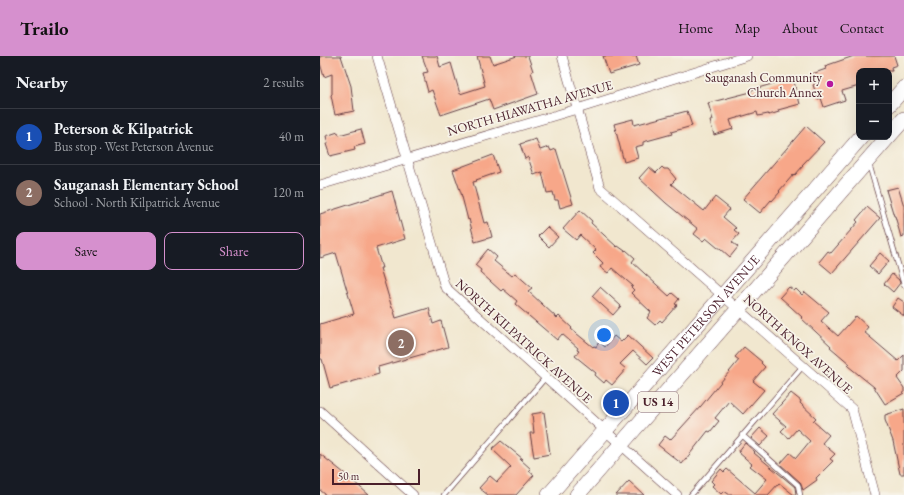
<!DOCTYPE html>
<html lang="en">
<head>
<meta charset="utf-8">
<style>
  :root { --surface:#171b24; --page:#20242c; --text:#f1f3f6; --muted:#9ea1a6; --line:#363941; --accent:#d690ce }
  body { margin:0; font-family:"EB Garamond",serif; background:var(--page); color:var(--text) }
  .controls { position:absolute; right:12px; top:12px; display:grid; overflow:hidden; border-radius:8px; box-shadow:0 4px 16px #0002 }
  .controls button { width:36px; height:36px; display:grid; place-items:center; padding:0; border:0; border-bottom:1px solid var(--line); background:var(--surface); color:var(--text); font:20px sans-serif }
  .scale { position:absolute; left:12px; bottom:10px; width:88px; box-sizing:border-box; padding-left:4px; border:2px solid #4a1f2b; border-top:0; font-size:11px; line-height:14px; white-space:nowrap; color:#4a1f2b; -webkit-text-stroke:3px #f7f3e8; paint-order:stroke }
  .you { position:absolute; left:284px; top:279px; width:14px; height:14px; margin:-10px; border:3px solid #fff; border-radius:50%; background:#1a73e8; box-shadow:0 0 0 6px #1a73e833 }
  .badge { display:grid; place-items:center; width:26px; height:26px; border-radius:50%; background:var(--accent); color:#fff; font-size:13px; font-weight:700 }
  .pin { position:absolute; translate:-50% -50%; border:2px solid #fff; box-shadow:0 1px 4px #0006 }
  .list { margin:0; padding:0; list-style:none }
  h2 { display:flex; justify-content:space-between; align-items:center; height:52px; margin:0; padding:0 16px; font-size:17px }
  h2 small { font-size:13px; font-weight:400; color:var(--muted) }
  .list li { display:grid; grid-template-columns:26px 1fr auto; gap:12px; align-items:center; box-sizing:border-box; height:56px; padding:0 16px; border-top:1px solid var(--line) }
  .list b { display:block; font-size:15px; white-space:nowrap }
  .list p { margin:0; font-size:13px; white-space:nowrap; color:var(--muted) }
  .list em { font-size:13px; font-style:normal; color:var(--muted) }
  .actions { display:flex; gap:8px; padding:12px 16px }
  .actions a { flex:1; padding:9px 0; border:1px solid var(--accent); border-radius:8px; text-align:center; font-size:14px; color:var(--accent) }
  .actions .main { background:var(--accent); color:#111 }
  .map { position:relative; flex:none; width:584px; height:439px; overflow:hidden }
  header { display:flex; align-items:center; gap:24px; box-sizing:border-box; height:56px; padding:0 20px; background:var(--accent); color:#111 }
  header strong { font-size:19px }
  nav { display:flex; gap:22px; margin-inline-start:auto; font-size:14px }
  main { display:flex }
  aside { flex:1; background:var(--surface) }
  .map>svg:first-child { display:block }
  .building { fill:#f7a789 }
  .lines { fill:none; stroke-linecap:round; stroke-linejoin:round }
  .service-casing { stroke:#633d44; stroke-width:6 }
  .minor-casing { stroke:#633d44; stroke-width:10 }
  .primary-casing { stroke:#633d44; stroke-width:16 }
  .service { stroke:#fff; stroke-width:4.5 }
  .minor { stroke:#fff; stroke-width:9 }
  .primary { stroke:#fff; stroke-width:15 }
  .poi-dot { fill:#b5179e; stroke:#f7f3e8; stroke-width:1.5 }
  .labels { text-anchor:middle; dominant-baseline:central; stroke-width:3.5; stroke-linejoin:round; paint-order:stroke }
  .shield { fill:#f7f3e8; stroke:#7e5f64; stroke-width:1 }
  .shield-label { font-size:12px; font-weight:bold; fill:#4a1f2b }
  .poi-label { font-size:13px; fill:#4a1f2b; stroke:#f7f3e8; text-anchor:end }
  .street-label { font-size:13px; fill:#4a1f2b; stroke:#f7f3e8 }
</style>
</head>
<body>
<header>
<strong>Trailo</strong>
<nav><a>Home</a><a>Map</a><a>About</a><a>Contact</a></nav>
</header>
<main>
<aside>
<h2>Nearby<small>2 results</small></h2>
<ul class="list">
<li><span class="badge" style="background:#1a4fb4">1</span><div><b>Peterson &amp; Kilpatrick</b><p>Bus stop · West Peterson Avenue</p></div><em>40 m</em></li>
<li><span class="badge" style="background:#8d6e63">2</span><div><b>Sauganash Elementary School</b><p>School · North Kilpatrick Avenue</p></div><em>120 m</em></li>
</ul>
<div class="actions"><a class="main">Save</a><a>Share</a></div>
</aside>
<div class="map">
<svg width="584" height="439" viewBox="0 0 584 439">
  <rect width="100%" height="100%" fill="#f7f3e8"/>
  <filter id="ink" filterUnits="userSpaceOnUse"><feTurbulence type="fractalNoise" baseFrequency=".025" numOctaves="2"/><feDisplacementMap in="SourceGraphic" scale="8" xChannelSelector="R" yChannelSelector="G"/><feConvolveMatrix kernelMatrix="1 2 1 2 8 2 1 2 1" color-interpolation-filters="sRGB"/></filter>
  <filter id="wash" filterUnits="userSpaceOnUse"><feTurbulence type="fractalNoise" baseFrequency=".012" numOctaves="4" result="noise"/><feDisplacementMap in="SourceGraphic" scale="16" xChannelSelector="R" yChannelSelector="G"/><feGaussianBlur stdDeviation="0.9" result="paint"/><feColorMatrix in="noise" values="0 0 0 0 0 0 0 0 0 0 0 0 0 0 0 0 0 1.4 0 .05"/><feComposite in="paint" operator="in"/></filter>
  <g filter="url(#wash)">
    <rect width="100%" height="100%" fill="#f1e7cf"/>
    <g id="blocks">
      <path class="building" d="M0,0H21L31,30L34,55L15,59L11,39L12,38V18L4,21L0,7Z
        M102,0H117L120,11L131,7L140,38L165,30L157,0H170L173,8L197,0H208L213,15L211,16L218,38L173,54L169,43L121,59L112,34L108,36L103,17L108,16Z
        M283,0H316L319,9L289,18Z
        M534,0H574L577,9L571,11L572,15H539V30L522,35L525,44L504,51L501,42L498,43L493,29L495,28L492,18L506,13L505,10Z
        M473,22L480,48L458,54L459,56L449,59L448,58L438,60L437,56L410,64L413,73L394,79L390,65L393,64L388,47L431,36V34Z
        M367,55L372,70L351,76L352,78L323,86V89L315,91L318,102L304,106L294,68L313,63L314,69Z
        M486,70L504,86L482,109L483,110L475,119L474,118L459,135L460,136L452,145L451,144L440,157L423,143Z
        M41,73L45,88L34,91L35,94L10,100L6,88H8L6,80L18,76L19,79Z
        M216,83L220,94L229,91L231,95L236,93L253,148L240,152L238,144H235L233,136L227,137L222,116L214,119L208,101L205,103L200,88Z
        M173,99L179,116L156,124L157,125L153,126L164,167L168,166L172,181L155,186L149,163L148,164L141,137L133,114Z
        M329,111L336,117L342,111L344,113H348L356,123L351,128L384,155L395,141L410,153L403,161L416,172L414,174L419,178L412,186L418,191L410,201L400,192H398L386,182L383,185L374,178L378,173L346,147L319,122Z
        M578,131L584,150V180L581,181L575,160H574L566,134Z
        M72,135L85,183L56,192L62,212H60L72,252H73L76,262L109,252L113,268L121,265L128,291L58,311L59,318L10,332L2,303H0V268L34,258L16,197L0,202V158Z
        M547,151L560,162L512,217L499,206L508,195L511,197L538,166L536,164Z
        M260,154L272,165L271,167L297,191L298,190L305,195L306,194L315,202L312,206L349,240L352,237L359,243L355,248L357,249L342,266L340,264L335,269L327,262L331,256L311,237L314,234L311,231L313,230L292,212L288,217L280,211L283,207L273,197L276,194L260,179L256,184L243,173Z
        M227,171L238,181L229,191L218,180Z
        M168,193L177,201L174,205L192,220L195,217L212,232L208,235L237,262L239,260L252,272L251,273L273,291L274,290L276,291L279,286L285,291L294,280L301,286L308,279L333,302L327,308L313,295L300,308L306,313L292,329L286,324L284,327L275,319L276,317L255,300L259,295L257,294L258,292L242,278L237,284L195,248L197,245L183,233L181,235L160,216L161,214L155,209Z
        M560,197L569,205L558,218L549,210Z
        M572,218L579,224L580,227L573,236L564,228Z
        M280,231L301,250L293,259L272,240Z
        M469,231L474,235L476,233L482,239L485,236L509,256L501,265L518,280L536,260L548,271L544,276L578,305L584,299V315L577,322L584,332V337L565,348L554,331L528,310L530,308L510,291L511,290L481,262L482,261L460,241Z
        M578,242L584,246V260L572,251Z
        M424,291L442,306L441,307L445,311L433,325L444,334L423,358L409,345L395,362L399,365L390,376L388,375L362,408L338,389L345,380L349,383L350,382L351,383L381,350L419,304L415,301Z
        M471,337L481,345L480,347L496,362L493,365L509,379L502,387L515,398L510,403L513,405L496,422L497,424L483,434L480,426L460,408L470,397L476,402L490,385L477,373L469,382L461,375L466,370L452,358Z
        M584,353V418H580L573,385L565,364V359Z
        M224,356L230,398L214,401L210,377H214L212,358Z
        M440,372L449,380L440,390L431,382Z
        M181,385L203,403H200L211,413L209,415L214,419L196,439H168L159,432L170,420L177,426L191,411L172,393Z
        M425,387L435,396L434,397L475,431L476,438L474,439L459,427L448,439H410L404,435L401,438L392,430L394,428L391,425L401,413L404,416L407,413L435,437L447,423L430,410L432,408L418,396Z
        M0,398L24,417L49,439H6L0,434Z
        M309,425L324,439H296Z"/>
    </g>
  </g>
  <g filter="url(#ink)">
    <use href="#blocks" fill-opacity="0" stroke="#633d44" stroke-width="1"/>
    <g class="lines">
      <defs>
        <path id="service" d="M549,108L584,229
          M422,379L478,429L480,439
          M124,439L225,322
          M371,439L483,310"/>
        <path id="minor" d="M57,0L125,231L357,439
          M242,0L280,132L532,353L555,439
          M0,129L257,53L427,0
          M0,355L93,439"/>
        <g id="primary">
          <path d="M569,49L584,32"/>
          <path d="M569,80L584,63"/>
          <path id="s1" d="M229,439L541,81"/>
          <path d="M257,439L568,81"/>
        </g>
      </defs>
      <use href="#service" class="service-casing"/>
      <use href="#minor" class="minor-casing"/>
      <use href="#primary" class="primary-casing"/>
      <use href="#service" class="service"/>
      <use href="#minor" class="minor"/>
      <use href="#primary" class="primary"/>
    </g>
  </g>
  <circle class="poi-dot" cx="510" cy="28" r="4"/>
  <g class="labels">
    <rect class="shield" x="318" y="336" width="40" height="20" rx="3"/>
    <g class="shield-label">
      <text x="338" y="346">US 14</text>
    </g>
    <g class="poi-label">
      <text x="502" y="21">Sauganash Community<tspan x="502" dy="15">Church Annex</tspan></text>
    </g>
    <g class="street-label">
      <text transform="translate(210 52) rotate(-16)">NORTH HIAWATHA AVENUE</text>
      <text stroke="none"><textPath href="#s1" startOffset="238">WEST PETERSON AVENUE</textPath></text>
      <text transform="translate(204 285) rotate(42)">NORTH KILPATRICK AVENUE</text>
      <text transform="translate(478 288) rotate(42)">NORTH KNOX AVENUE</text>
    </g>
  </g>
</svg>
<div class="controls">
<button>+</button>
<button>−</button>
</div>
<div class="scale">50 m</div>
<div class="you"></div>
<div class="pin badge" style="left:296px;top:347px;background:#1a4fb4">1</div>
<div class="pin badge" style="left:81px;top:287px;background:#8d6e63">2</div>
</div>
</main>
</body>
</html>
